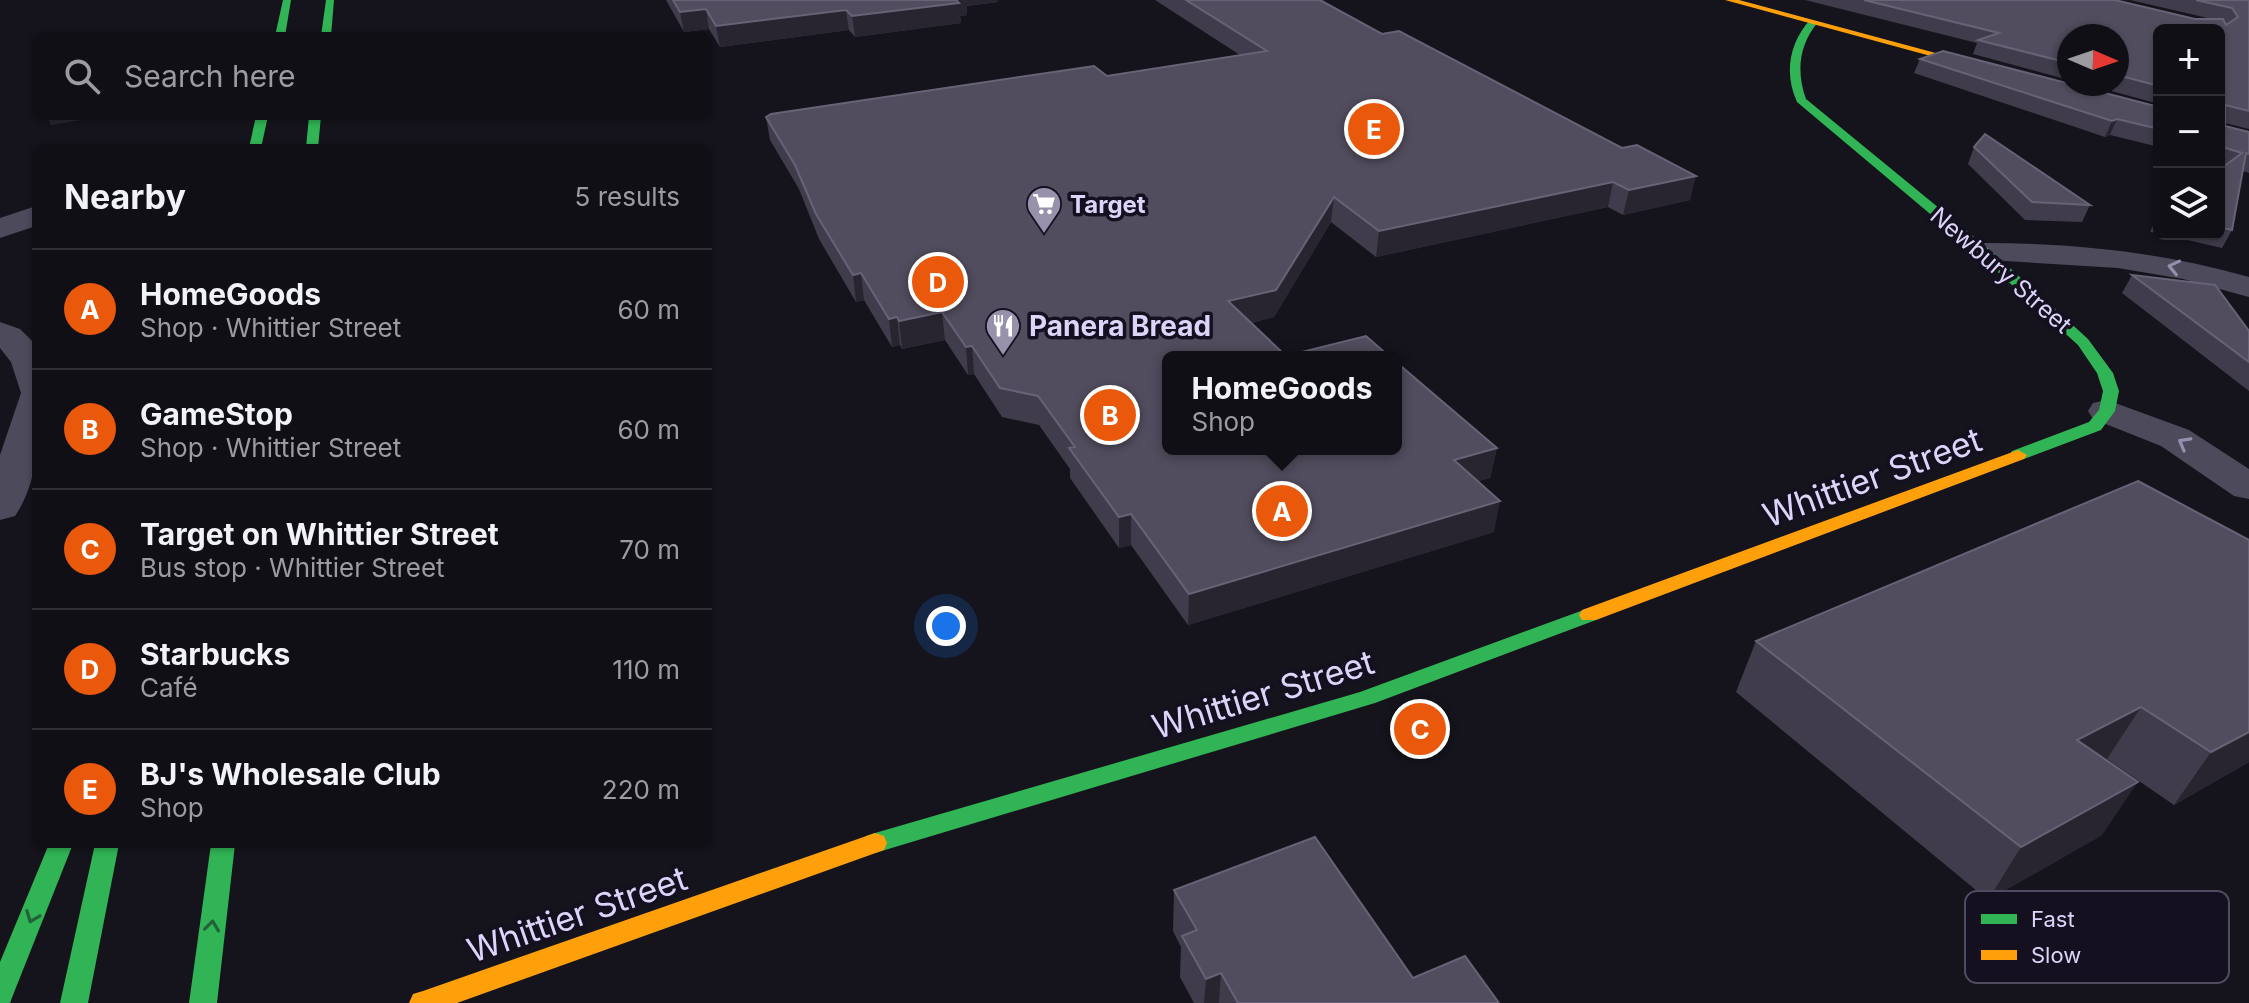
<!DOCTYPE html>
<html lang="en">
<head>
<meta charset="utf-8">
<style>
  :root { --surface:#100f15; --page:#19181e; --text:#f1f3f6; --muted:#9c9ca0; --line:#302f34; --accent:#ea580c }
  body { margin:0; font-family:Inter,sans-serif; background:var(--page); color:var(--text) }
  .controls { position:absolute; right:24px; top:24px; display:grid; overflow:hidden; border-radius:12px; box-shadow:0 2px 6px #0004 }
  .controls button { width:72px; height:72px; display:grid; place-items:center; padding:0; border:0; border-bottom:2px solid var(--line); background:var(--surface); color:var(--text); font:40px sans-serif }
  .compass { position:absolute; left:2057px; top:24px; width:72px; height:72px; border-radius:50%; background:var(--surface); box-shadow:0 2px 6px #0004; rotate:92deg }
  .you { position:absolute; left:946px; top:626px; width:28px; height:28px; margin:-20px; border:6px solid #fff; border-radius:50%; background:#1a73e8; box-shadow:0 0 0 12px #1a73e833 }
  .badge { display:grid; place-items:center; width:52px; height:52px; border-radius:50%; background:var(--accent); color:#fff; font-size:26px; font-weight:700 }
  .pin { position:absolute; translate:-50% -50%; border:4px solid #fff; box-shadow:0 2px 8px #0006 }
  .popup { position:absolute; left:1162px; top:351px; width:240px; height:104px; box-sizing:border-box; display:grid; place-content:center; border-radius:12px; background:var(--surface); filter:drop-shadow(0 2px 6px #0005); font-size:26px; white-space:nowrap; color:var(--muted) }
  .popup b { font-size:30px; color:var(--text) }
  .popup::after { content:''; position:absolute; left:50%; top:100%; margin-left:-16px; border:16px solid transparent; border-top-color:var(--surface) }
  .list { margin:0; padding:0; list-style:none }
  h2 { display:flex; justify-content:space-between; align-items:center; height:104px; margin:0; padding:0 32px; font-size:34px }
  h2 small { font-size:26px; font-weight:400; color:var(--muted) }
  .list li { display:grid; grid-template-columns:52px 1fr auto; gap:24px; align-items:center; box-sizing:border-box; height:120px; padding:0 32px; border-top:2px solid var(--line) }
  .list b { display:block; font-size:30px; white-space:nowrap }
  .list p { margin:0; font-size:26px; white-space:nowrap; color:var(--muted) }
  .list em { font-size:26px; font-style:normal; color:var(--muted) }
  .icon { flex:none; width:44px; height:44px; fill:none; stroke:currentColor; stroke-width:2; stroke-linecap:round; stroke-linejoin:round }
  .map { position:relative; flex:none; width:2249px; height:1003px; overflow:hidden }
  .search { position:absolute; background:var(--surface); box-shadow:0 2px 6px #0004; left:32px; top:32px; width:680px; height:88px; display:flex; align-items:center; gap:20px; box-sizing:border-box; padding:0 28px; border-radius:12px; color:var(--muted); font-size:30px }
  .panel { position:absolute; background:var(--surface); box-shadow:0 2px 6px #0004; left:32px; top:144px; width:680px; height:704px; border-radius:12px }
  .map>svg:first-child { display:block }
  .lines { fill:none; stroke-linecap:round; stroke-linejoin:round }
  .street { fill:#4c4a5b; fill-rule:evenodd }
  .fast { fill:#30b455; fill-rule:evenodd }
  .slow { fill:#ff9f0a; fill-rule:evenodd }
  .wall { fill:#413c4b }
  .shaded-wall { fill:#282530 }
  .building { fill:#524d5e; stroke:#676276; stroke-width:2 }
  .oneway { stroke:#948faa }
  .oneway2 { stroke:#22623a }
  .labels { text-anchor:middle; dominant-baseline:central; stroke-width:7; stroke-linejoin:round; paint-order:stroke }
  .far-poi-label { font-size:24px; font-weight:bold; fill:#ddd4f9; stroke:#14101f; text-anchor:start }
  .far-street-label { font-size:24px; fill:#ddd4f9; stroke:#14101f }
  .poi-label { font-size:28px; font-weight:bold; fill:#ddd4f9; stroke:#14101f; text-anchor:start }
  .near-street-label { font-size:34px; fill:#ddd4f9; stroke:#14101f }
  .key { fill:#14101f; stroke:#504b60; stroke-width:2 }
  .key-label { font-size:22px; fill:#ddd4f9 }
</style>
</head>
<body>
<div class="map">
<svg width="2249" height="1003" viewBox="0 0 2249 1003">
  <rect width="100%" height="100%" fill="#15141c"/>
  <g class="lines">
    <path class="street" d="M36,206V226L0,238V218Z
      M1984,243C2074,243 2162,252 2249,277V297L2183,279L2118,268L1973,259L1968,252L1973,245Z
      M0,322L20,329L36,345C36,400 48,468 15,516L0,520V455L21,393L11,362L0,348Z
      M2107,400L2189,430L2249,469V499L2234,496L2161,446L2093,419L2088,411L2093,403Z"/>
    <path class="fast" d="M283,0H291L285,36H275Z
      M326,0H334L331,36H321Z
      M1810,20L1818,22C1799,45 1796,71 1806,99L1989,249L2088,339L2113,373L2119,391L2115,411L2101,430L2024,459H2012L2009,455L2012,451L2089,422L2099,410L2103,391L2097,373L2078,345L1979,255L1797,102C1784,74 1789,43 1810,20Z
      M256,116H268L261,148H249Z
      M309,116H321L318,148H306Z
      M1589,608L1596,610L1599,615L1596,620L1375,703L875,853L866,850L863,843L866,836L875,833L1360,692Z
      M49,844H73L13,995L10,1003H0V962Z
      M95,844H119L88,1003H60Z
      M211,844H235L217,1003H189Z"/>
    <path class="slow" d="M1725,0H1739L1995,69L1986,71Z
      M2018,450L2027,455L2024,459L1596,620H1582L1579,615L1582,610Z
      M875,833L884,836L887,843L884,850L457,1003H409L413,994L423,991Z"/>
  </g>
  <path class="wall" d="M666,0H997L998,2L967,6V15L960,16L961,23L855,37L849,30L720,47L709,29L684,32Z
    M1155,0H1320L1690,200L1623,215L1608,207L1376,257L1331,222L1274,317L1251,323L1286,356L1497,448L1490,478L1478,481L1494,532L1188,625L1131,545L1119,548L1070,478V469L1039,425L1002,417L974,374L968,375L945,340L902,349L900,345L892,347L864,300L856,302L819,239L799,189L770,140L766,117L1107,76L1240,55Z
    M1805,0H2115L2195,19H2212L2130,0H2249V129L2225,123V126L2249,132V173L2243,171L2232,230L2222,248L2161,234H2219V170L2224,166L2219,165V30H2159V104L2086,84H2117V36H2069V80L1973,54L1977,43Z
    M1920,59L2159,107V147L2110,135L2105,137L1914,73Z
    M1974,147L2090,205L2082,222L2025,220L1968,164Z
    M2159,214V233L2150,232Z
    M2132,275L2249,331V391L2122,293Z
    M2249,540V762L2174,805L2107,759L2106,760L2102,835L1988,900L1736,692L1756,641Z
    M1174,890L1413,978L1499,1003H1194L1180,977L1181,947L1173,931Z"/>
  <path class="shaded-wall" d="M953,0H997L998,2L967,6V15L960,16L961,23L855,37L852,16Z
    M706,9L709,29L684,32L680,12Z
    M846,10L849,30L720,47L716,26Z
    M46,116H86L87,119L51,125Z
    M2117,119L2110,135L2105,137L2112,121Z
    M1696,176L1690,200L1623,215L1629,190Z
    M1613,182L1608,207L1376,257L1379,231Z
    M1334,197L1331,222L1274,317L1227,328L1228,301Z
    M861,273L864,300L856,302L853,275Z
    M942,312L945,340L902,349L899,321Z
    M897,317L900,345L892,347L889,319Z
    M972,346L974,374L968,375L966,347Z
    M1497,448L1490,478L1449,490L1454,460Z
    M1500,501L1494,532L1188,625L1189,594Z
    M1131,514V545L1119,548V517Z
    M2141,707L2107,759L2044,792L2077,740Z
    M2249,732V762L2174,805L2211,752Z
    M2138,782L2102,835L1988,900L2021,847Z
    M1221,973L1219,1003H1204L1206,979Z"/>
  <path class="building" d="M673,0H956L959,3L852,16L846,10L716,26L706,9L680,12Z
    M1186,0H1320L1382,34L1399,31L1622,148L1637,145L1696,176L1629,190L1613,182L1379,231L1334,197L1276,290L1228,301L1286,356L1366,336L1390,357H1168V449H1396V362L1497,448L1454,460L1500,501L1189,594L1131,514L1119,517L1069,448L1075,447L1038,396L1000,388L972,346L966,347L942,312L899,321L897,317L889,319L861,273L853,275L816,214L795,165L766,117L771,114L1094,66L1107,76L1267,51Z
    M1864,0H2115L2195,19H2223L2226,25L2238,17L2232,8L2196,0H2249V111L2225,105V126L2249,132V154L2246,153L2232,230L2219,227V170L2242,153L2219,146V30H2159V86L2117,75V36H2069V63L1978,40L1999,33Z
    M1943,51L2159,107V129L2117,119L2112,121L1920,59Z
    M1985,134L2090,205L2032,202L1974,147Z
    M2132,275L2215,285L2249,331V362Z
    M2138,481L2249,540V732L2211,752L2141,707L2077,740L2138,782L2021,847L1756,641Z
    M1315,837L1413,978L1465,956L1499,1003H1238L1221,973L1206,979L1182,936L1197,930L1174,890Z"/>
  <defs><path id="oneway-chevron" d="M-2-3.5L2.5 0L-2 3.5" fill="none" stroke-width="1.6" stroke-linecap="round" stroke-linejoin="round" transform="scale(2)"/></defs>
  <g class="oneway">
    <use href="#oneway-chevron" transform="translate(2174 267) rotate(-167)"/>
    <use href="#oneway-chevron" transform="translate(2184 443) rotate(-151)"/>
  </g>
  <g class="oneway2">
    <use href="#oneway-chevron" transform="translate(32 917) rotate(111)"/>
    <use href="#oneway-chevron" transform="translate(212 926) rotate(-83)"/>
  </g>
  <defs>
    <symbol id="supermarket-pin" viewBox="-11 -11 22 30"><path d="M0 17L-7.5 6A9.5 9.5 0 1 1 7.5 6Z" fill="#9791ac" stroke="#14101f"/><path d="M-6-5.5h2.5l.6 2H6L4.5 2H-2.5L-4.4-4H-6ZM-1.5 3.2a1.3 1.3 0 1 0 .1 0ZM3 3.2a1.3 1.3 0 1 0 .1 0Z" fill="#fff"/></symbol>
    <symbol id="restaurant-pin" viewBox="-11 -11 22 30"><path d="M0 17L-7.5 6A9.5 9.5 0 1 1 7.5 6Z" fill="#9791ac" stroke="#14101f"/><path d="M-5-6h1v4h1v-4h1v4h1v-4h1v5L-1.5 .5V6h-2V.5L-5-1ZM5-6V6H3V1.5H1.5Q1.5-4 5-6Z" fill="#fff"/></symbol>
  </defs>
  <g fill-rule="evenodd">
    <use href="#supermarket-pin" x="1024" y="184" width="40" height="54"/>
    <use href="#restaurant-pin" x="983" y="306" width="40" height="54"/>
  </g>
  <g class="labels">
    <g class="far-poi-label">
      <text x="1070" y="204">Target</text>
    </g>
    <g class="far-street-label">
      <text transform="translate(2001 270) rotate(41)">Newbury Street</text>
    </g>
    <g class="poi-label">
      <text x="1029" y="326">Panera Bread</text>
    </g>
    <g class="near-street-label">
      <text transform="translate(1872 477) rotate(-20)">Whittier Street</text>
      <text transform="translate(1263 694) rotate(-17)">Whittier Street</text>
      <text transform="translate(577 914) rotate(-19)">Whittier Street</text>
    </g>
  </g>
  <rect x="1965" y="891" width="264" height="92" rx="12" class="key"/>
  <rect x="1981" y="914" width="36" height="10" fill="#30b455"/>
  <rect x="1981" y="950" width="36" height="10" fill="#ff9f0a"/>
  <g class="key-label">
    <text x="2031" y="927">Fast</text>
    <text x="2031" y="963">Slow</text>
  </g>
</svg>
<div class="controls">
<button>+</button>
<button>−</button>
<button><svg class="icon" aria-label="layers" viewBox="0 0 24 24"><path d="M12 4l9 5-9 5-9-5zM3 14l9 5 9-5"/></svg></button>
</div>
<svg class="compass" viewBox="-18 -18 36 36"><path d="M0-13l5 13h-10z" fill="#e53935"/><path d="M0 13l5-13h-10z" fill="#9c9ca0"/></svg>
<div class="you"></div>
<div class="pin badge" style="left:1282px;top:511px">A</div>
<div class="popup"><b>HomeGoods</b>Shop</div>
<div class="pin badge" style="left:1110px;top:415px">B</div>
<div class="pin badge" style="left:1420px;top:729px">C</div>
<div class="pin badge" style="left:938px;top:282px">D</div>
<div class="pin badge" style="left:1374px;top:129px">E</div>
<div class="search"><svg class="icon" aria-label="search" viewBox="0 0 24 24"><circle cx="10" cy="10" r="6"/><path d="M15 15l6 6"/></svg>Search here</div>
<section class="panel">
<h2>Nearby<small>5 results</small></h2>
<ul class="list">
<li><span class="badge">A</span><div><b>HomeGoods</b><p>Shop · Whittier Street</p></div><em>60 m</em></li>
<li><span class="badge">B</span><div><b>GameStop</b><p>Shop · Whittier Street</p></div><em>60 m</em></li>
<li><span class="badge">C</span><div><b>Target on Whittier Street</b><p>Bus stop · Whittier Street</p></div><em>70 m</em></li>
<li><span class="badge">D</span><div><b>Starbucks</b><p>Café</p></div><em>110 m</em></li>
<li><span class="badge">E</span><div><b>BJ's Wholesale Club</b><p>Shop</p></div><em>220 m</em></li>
</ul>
</section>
</div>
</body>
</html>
